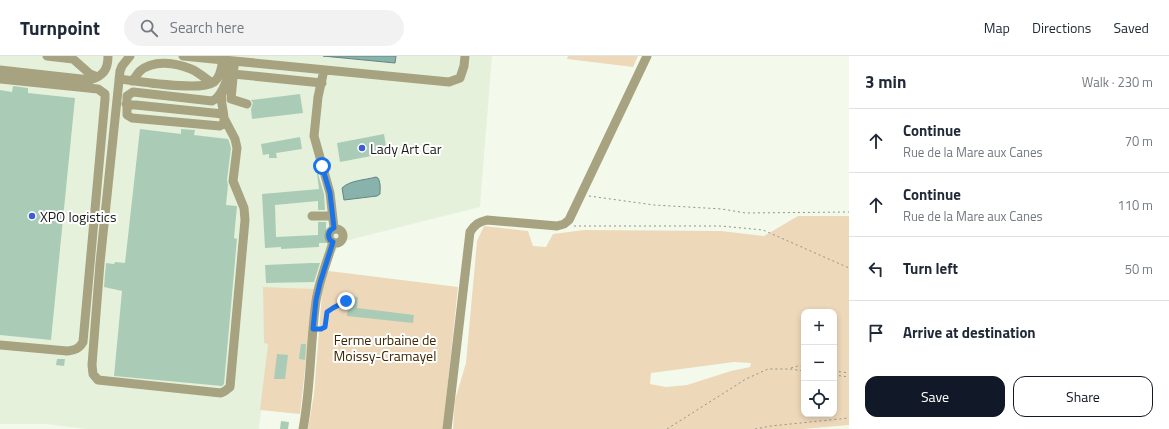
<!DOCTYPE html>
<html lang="en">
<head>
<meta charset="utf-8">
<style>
  :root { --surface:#fff; --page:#f2f2f3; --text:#1f2937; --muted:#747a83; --line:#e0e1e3; --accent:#111827 }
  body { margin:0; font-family:"Titillium Web",sans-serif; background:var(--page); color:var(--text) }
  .controls { position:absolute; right:12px; bottom:12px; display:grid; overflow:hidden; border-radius:8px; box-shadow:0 2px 6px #0003 }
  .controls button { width:36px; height:36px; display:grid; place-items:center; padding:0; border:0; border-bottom:1px solid var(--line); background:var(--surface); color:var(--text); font:20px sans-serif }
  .stop { position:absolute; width:12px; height:12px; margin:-9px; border:3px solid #1a73e8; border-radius:50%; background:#fff }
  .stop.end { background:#1a73e8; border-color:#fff; box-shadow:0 1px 4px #0008 }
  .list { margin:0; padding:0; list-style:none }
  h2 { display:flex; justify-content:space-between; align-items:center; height:52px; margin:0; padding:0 16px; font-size:17px }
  h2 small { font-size:13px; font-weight:400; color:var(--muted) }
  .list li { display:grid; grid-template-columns:26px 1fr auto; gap:12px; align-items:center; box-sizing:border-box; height:64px; padding:0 16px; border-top:1px solid var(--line) }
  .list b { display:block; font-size:15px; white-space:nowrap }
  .list p { margin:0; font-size:13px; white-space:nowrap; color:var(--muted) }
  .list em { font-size:13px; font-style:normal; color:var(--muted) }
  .actions { display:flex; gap:8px; padding:12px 16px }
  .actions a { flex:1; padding:9px 0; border:1px solid var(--accent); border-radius:12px; text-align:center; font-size:14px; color:var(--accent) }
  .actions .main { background:var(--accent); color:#fff }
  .icon { flex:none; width:22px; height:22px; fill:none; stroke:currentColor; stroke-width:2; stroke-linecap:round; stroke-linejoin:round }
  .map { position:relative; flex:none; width:849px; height:373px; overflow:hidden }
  header { display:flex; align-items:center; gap:24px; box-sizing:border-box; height:56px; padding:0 20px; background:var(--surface); border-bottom:1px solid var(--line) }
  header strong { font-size:19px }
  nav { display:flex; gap:22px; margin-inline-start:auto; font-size:14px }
  .search { width:280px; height:36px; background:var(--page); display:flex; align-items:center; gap:10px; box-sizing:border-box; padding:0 14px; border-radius:22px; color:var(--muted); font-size:15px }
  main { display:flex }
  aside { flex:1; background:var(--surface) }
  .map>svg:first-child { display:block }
  .built { fill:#e6f1dc }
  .green { fill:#eed8ba; fill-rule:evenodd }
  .water { fill:#88b2ac; stroke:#66857f }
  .building { fill:#aaccb7 }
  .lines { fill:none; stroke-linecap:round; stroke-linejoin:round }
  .path { stroke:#8f948a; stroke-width:1; stroke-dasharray:2 3; stroke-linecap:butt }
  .minor { stroke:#a7a381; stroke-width:9 }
  .route { stroke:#1a73e8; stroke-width:5 }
  .poi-dot { fill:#405ed1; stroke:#fff; stroke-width:1.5 }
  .labels { text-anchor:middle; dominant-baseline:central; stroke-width:4; stroke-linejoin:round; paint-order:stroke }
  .poi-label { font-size:14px; fill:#181b16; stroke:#fff; text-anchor:start }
  .park-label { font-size:14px; fill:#3e2701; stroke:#fff }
</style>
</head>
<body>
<header>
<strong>Turnpoint</strong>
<div class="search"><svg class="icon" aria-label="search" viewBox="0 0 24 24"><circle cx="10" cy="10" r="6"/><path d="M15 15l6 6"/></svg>Search here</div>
<nav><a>Map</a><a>Directions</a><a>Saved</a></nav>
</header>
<main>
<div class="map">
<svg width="849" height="373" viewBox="0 0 849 373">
  <rect width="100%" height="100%" fill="#f3faec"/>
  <path class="built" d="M0,0H492L480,151L341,186L314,233L268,288L259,373H87L44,368H0Z"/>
  <path class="green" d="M568,0H638L633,11L567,3Z
    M798,160H849V369L803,373H453L455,344L466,307L477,185L484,170L528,175L533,190L546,191L553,178L584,174L721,175L764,180ZM804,256H834V358H804ZM734,306L751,307L750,311L731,315L687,329L666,331L650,328L651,317Z
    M329,215L458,231L443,373H308L314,338L323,225Z
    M263,231L314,233L300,358L260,354L268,288L264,287Z"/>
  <path class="water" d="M323,0H396L395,7Z
    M376,121L378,122C381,127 380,133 380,138L377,140L344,144L342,132C350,124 366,124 376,121Z"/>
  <path class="building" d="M13,30L28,32V37L75,42L51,284L0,279V34L12,36Z
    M300,38L303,57L252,63L251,53L253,47L251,44Z
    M140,73L181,78V73L195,74L194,79L228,83L229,85L231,92L227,124L228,129L226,149L237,150L234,182L237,183L224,328L222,330L114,320L122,235L104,231L105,218L106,207L114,208L115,206L125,207Z
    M384,78L387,97L340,106L337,87Z
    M300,81L302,93L276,97L277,102H269V98L263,99L261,88Z
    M317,118H318L324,138L325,154H318V145L275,149L276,181L318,179V166H326V187H319V191L281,193V191L265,192L262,138L319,133Z
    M311,207H320L314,226L266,227L265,209Z
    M349,240L358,241L357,252L414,259L413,267L347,260Z
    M301,288H306L305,304L299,303Z
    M277,298L288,299L285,323H274Z
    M57,303H65L64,310L56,309Z
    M281,365L289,366L288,373H280Z"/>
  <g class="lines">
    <path class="path" d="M589,140L654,149L722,153L746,157L849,156
      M574,170H721L763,174L849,212
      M321,273L325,271C326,267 326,261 327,258C331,248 347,245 355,246
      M791,312L798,310L804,311
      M834,315L849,317
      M834,319L849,321
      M667,373L746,323L768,313H790L804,315
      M755,373L771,370L849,362"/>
    <path class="minor" d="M47,0L73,3L90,18L97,21
      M130,0L122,10L120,15L100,207L92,309L93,318L98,324L221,337L225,335L230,331L245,164L244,152L233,125L237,92L235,83L224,62
      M183,0L449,26L460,22L464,10L465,0
      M227,4C228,8 229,13 228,17C227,26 220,42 212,45L133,36L127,40V59L132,62L220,70L224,67C225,46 213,41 233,23
      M234,11L233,18L322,27
      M0,14L90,24C103,20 108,14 108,0
      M324,14L318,41L314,80L330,137L334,172
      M233,22L231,43L247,48
      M0,23L98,33L105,38V43L83,286C79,293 75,294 67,295L0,289
      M119,23C138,25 200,36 214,26C221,20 221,12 223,4
      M132,25C135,22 137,18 140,15C154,3 176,7 191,13C198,16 205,22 212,27
      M126,48L223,58
      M312,160H332
      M329 180a7 7 0 1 1 14 0a7 7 0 1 1-14 0Z
      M303,373C311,331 310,288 316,245C319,225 327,206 333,186
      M447,373L470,176C475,168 479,166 487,164L557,170L564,168L569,164L647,0"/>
  </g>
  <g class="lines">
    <path class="route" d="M322,110L330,137L334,172C329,174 327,179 330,184L333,186L320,227L316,244L313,273H321L325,271L327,256L333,252L346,245"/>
  </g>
  <g class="poi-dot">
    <circle cx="362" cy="92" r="4"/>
    <circle cx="32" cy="160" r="4"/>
  </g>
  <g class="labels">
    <g class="poi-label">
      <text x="370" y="92">Lady Art Car</text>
      <text x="40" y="160">XPO logistics</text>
    </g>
    <g class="park-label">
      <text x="385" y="283">Ferme urbaine de<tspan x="385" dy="16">Moissy-Cramayel</tspan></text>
    </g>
  </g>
</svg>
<div class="controls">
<button>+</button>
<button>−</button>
<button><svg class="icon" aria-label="locate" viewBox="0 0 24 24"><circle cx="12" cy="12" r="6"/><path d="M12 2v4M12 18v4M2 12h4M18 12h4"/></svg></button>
</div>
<div class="stop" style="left:322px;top:110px"></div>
<div class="stop end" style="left:346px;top:245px"></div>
</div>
<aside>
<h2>3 min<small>Walk · 230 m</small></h2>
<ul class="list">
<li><svg class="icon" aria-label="ahead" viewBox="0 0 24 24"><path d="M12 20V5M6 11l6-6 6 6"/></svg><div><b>Continue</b><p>Rue de la Mare aux Canes</p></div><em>70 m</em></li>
<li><svg class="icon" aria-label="ahead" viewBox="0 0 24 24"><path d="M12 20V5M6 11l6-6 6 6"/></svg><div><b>Continue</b><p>Rue de la Mare aux Canes</p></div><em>110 m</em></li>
<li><svg class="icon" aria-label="left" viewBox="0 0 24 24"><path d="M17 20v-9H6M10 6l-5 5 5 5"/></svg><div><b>Turn left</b></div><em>50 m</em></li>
<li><svg class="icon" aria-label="arrive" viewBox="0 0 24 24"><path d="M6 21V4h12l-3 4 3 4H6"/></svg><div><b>Arrive at destination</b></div></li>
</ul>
<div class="actions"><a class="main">Save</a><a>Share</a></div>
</aside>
</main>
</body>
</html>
